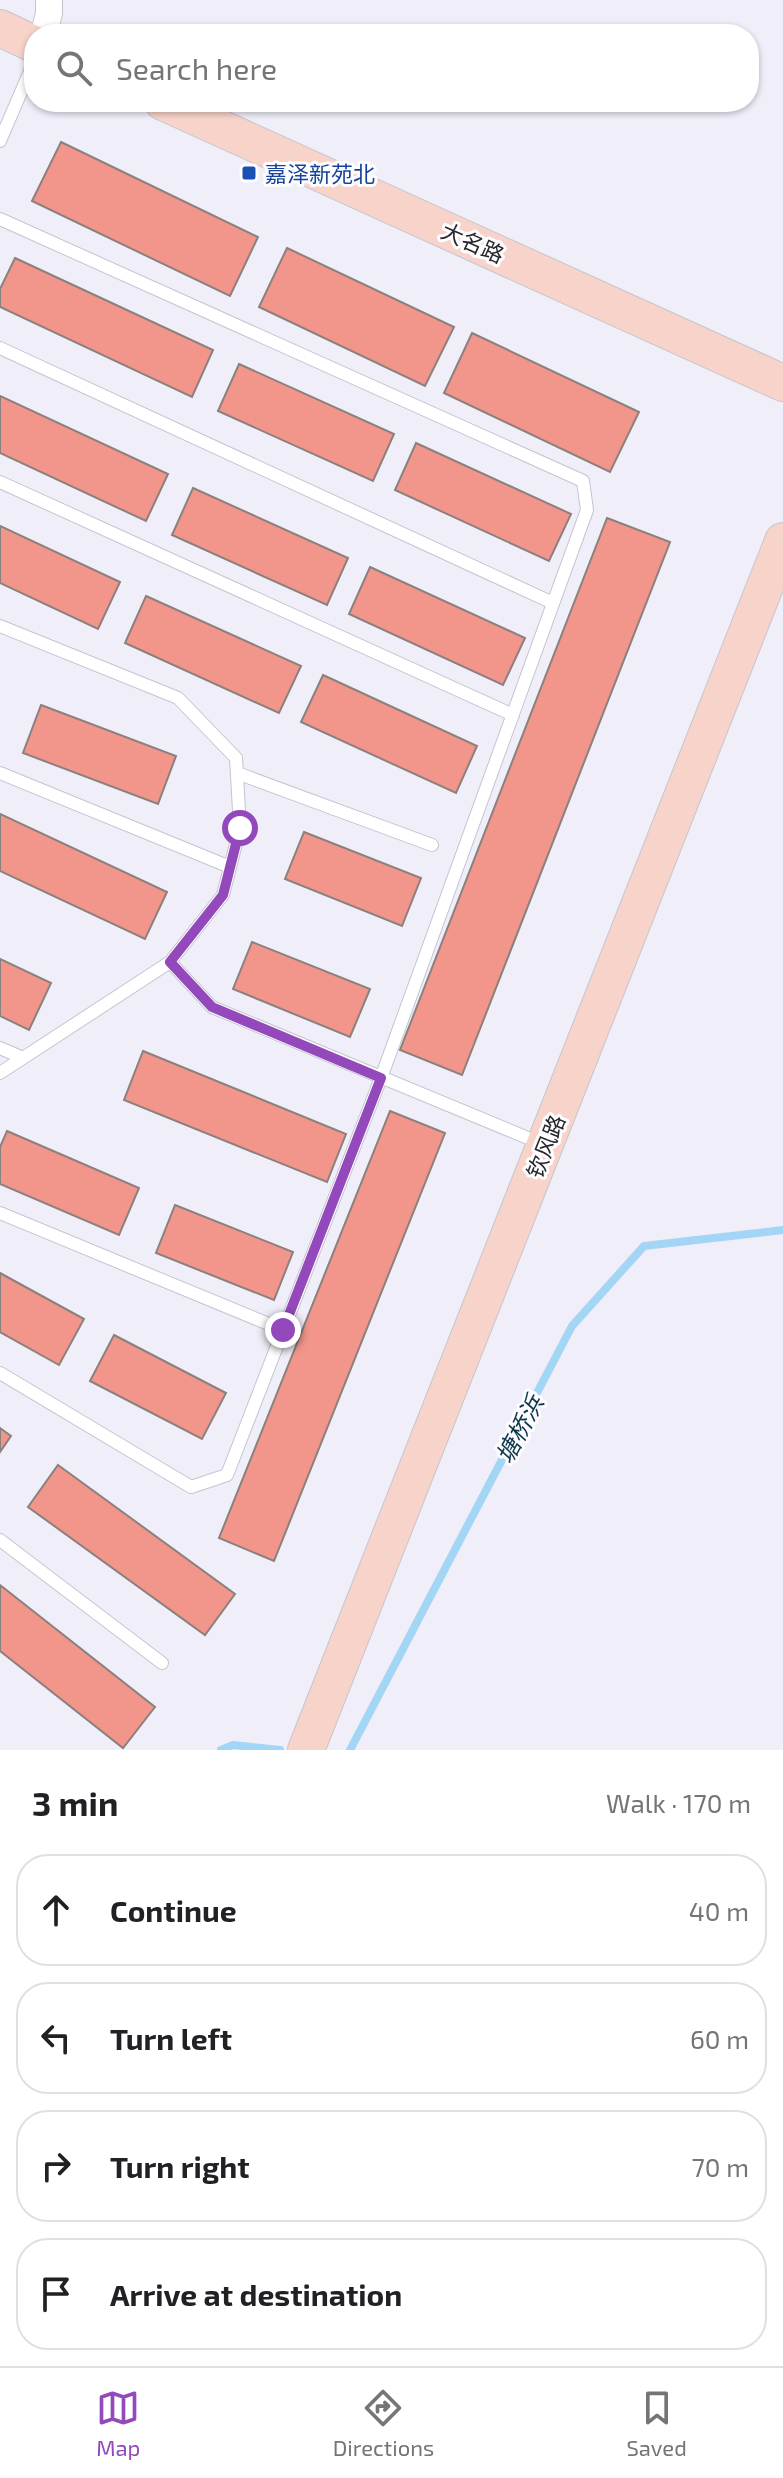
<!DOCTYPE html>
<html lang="en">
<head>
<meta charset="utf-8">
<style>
  :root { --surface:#fff; --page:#f2f2f2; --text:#202124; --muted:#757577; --line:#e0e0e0; --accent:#9349bc }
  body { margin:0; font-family:"Exo 2","Noto Sans SC",sans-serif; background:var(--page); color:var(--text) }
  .stop { position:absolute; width:24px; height:24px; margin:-18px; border:6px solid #9349bc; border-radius:50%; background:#fff }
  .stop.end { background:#9349bc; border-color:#fff; box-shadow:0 2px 8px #0008 }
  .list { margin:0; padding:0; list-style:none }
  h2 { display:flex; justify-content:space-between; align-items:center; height:104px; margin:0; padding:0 32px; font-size:34px }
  h2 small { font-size:26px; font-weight:400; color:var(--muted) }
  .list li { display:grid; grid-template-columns:52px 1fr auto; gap:24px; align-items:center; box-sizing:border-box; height:112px; margin:0 16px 16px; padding:0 16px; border:2px solid var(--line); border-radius:32px }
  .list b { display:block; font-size:30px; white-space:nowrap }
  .list em { font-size:26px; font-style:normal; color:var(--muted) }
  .icon { flex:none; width:44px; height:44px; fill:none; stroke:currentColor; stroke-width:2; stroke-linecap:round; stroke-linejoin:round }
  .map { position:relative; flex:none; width:783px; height:1750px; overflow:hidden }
  .search { position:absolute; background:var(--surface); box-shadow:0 2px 6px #0004; left:24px; right:24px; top:24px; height:88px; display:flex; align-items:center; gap:20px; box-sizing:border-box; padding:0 28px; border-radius:32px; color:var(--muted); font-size:30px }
  .sheet { height:616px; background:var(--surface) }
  nav { display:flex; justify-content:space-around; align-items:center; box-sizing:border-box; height:112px; border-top:2px solid var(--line); background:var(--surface); font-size:22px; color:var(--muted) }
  nav a { display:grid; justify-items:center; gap:4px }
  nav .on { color:var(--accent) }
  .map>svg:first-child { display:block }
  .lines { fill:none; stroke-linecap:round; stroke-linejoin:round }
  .stream { stroke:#a3d5f5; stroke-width:8 }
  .building { fill:#f2958b; stroke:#8c807e; stroke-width:2 }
  .lane-casing { stroke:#c5c5cf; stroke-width:14 }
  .street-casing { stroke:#c5c5cf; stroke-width:28 }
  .secondary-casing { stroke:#c5c5cf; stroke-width:38 }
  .lane { stroke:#fff; stroke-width:12 }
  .street { stroke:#fff; stroke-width:26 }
  .secondary { stroke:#f8d3c9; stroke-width:36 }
  .route { stroke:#9349bc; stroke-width:10 }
  .transit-dot { fill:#1a4fb4; stroke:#fdfdff; stroke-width:3 }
  .labels { text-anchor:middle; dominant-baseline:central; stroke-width:6; stroke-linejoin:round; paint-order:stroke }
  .transit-label { font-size:22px; fill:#164399; stroke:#fdfdff; text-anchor:start }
  .street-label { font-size:22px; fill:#27262a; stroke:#fdfdff }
  .water-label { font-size:24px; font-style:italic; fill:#0f374c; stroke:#fdfdff }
</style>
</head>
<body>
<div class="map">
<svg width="783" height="1750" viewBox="0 0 783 1750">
  <rect width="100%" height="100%" fill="#efeef9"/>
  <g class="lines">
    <path class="stream" d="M221,1750L233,1745L280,1750
      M350,1750L572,1326L644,1246L783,1230"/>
  </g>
  <path class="building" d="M61,142L258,237L230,296L32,201Z
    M287,248L454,327L425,386L259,307Z
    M15,258L213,350L192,397L0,307V289Z
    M472,333L639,412L610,472L444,393Z
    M239,364L394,434L373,481L218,411Z
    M0,396L168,474L146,521L0,453Z
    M416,443L571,514L549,561L395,490Z
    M193,488L348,558L327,605L172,535Z
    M607,518L670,542L462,1075L400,1050Z
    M0,526L120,582L98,629L0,583Z
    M370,567L525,638L503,685L349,614Z
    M146,596L301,666L279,713L125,643Z
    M323,675L477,746L456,793L301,722Z
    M41,705L176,756L158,804L23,753Z
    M0,814L167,892L145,939L0,871Z
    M304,832L421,878L402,926L285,879Z
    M252,942L370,989L350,1037L233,989Z
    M0,959L51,983L29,1030L0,1016Z
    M143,1051L346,1134L327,1182L124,1100Z
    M390,1111L445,1133L274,1561L219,1538Z
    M7,1131L139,1188L119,1235L0,1184V1147Z
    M175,1205L293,1252L274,1300L156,1253Z
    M0,1273L84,1319L59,1365L0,1332Z
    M114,1335L226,1393L202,1439L90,1381Z
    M0,1428L11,1436L0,1452Z
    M58,1465L235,1594L205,1635L28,1507Z
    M0,1585L155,1707L123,1748L0,1651Z"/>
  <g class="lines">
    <defs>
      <path id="lane" d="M0,141L34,62
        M0,219L583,481L587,510L381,1078L227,1475L191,1487L0,1373
        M0,348L553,603
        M0,482L513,715
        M0,626L178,698L236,758L240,828L223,895L170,962L0,1073
        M0,773L230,867
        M237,773L432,845
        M170,962L212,1007L540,1143
        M0,1048L23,1058
        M0,1213L283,1330
        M0,1540L162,1663"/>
      <path id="street" d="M44,34L49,13V0"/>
      <path id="secondary" d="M0,28L34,44
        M163,102L783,383
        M306,1750L783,541"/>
    </defs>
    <use href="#lane" class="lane-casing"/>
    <use href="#street" class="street-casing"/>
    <use href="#secondary" class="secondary-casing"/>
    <use href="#lane" class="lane"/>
    <use href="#street" class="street"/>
    <use href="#secondary" class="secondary"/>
  </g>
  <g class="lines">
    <path class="route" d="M240,828L223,895L170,962L212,1007L381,1078L283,1330"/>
  </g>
  <rect class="transit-dot" x="241" y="165" width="16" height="16" rx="4"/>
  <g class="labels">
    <g class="transit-label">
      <text x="265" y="173">嘉泽新苑北</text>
    </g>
    <g class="street-label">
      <text transform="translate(473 242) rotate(24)">大名路</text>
      <text transform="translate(545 1146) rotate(-68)">钦风路</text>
    </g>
    <g class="water-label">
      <text transform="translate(519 1429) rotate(-62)">塘桥浜</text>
    </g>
  </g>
</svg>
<div class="stop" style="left:240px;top:828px"></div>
<div class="stop end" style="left:283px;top:1330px"></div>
<div class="search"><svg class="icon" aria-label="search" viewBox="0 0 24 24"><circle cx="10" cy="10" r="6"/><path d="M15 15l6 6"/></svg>Search here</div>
</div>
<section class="sheet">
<h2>3 min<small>Walk · 170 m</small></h2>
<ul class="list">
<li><svg class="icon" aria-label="ahead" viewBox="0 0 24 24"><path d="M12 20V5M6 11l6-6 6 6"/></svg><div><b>Continue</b></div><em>40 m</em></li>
<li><svg class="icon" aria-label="left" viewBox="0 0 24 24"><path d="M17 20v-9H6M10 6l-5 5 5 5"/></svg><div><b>Turn left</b></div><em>60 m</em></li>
<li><svg class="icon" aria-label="right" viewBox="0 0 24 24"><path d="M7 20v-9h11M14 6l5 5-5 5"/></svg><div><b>Turn right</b></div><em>70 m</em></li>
<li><svg class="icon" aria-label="arrive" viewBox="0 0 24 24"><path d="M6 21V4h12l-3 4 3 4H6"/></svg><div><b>Arrive at destination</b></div></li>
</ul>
</section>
<nav>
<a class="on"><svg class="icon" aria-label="map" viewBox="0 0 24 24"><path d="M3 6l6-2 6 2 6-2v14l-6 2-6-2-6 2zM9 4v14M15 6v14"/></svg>Map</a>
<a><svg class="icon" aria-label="directions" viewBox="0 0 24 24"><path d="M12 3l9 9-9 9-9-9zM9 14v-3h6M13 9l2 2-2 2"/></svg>Directions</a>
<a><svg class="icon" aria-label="saved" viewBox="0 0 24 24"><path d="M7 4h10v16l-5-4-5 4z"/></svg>Saved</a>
</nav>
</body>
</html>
